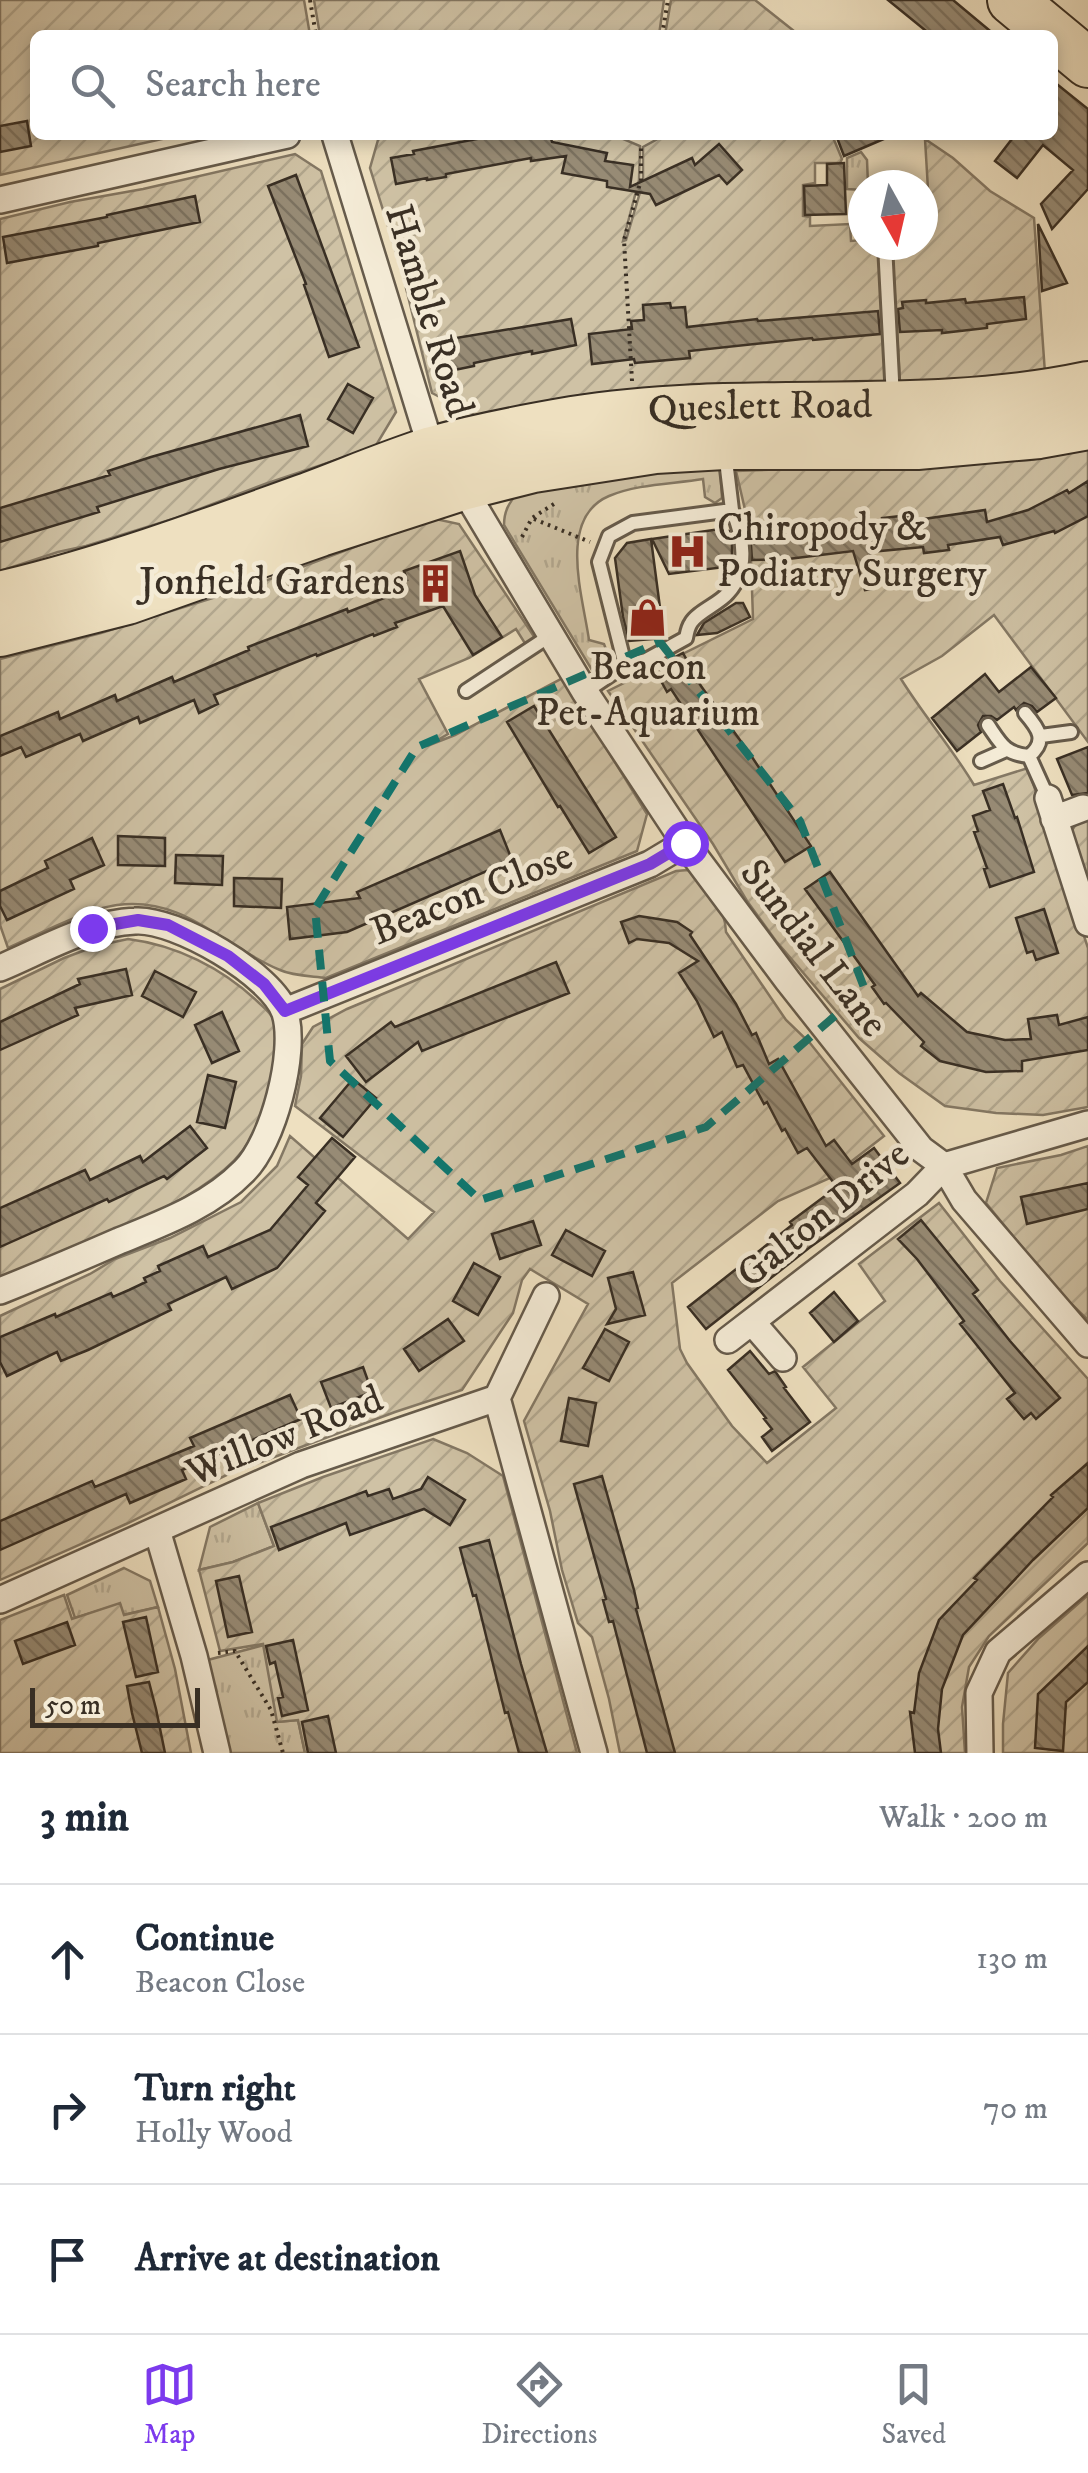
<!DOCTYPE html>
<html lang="en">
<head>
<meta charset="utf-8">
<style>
  :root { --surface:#fff; --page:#f6f6f7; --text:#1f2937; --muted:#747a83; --line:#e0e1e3; --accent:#7c3aed }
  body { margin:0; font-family:"IM FELL DW Pica",serif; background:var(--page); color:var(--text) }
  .compass { position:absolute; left:848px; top:170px; width:90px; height:90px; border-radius:50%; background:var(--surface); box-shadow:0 5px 15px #0003; rotate:172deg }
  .scale { position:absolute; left:30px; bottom:25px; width:170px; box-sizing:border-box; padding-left:10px; border:5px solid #392f24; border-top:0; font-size:28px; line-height:35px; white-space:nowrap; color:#392f24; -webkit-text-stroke:8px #f4ebd6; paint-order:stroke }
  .stop { position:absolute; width:30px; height:30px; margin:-22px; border:8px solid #7c3aed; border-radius:50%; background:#fff }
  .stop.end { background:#7c3aed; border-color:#fff; box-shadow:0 2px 10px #0008 }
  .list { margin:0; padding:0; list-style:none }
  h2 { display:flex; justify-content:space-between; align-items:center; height:130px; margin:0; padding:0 40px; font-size:42px }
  h2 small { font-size:32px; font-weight:400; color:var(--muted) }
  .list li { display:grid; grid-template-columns:65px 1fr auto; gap:30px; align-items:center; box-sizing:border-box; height:150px; padding:0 40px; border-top:2px solid var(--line) }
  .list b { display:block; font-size:38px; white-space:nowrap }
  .list p { margin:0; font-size:32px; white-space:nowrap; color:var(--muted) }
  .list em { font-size:32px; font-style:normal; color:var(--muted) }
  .icon { flex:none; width:55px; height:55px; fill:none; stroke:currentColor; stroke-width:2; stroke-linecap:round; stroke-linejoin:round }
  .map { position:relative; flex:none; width:1088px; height:1753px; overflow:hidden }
  .search { position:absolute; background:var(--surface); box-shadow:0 5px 15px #0003; left:30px; right:30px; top:30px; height:110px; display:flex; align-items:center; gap:25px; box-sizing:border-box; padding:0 35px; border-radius:15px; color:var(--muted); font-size:38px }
  .sheet { height:580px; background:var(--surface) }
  nav { display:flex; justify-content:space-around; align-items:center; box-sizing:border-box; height:140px; border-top:2px solid var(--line); background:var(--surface); font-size:28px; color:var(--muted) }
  nav a { display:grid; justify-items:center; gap:5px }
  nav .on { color:var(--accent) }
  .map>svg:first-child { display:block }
  .grass { fill:url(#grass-tufts); stroke:#847864; stroke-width:2.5 }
  .garden { fill:url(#garden-furrows); stroke:#847864; stroke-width:2.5 }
  .building { fill:url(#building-back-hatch); stroke:#392f24; stroke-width:2.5 }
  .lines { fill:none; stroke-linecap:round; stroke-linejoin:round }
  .lane-casing { stroke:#665b4b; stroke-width:18 }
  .street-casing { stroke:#665b4b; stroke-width:30 }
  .highway-casing { stroke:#392f24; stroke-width:52 }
  .path { stroke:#392f24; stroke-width:4; stroke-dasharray:2.5 5; stroke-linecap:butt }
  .lane { stroke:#f4ebd6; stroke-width:12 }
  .street { stroke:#f4ebd6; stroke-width:25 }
  .highway { stroke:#eee0c0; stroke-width:48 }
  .route { stroke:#7c3aed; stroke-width:12 }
  .marked { fill:none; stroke:#0f766e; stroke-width:8; stroke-dasharray:20 12; stroke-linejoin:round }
  .labels { text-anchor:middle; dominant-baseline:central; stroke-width:9; stroke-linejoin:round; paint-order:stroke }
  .street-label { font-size:40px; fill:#392f24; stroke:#f4ebd6 }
  .poi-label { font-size:40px; fill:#392f24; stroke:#f4ebd6; text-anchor:start }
</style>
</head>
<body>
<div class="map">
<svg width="1088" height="1753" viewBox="0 0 1088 1753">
  <defs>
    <pattern id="grass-tufts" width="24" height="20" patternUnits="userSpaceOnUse" patternTransform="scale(2.5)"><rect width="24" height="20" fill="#cfc2a5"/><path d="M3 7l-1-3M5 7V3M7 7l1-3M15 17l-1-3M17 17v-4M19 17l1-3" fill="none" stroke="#b2a78e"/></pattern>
    <pattern id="garden-furrows" width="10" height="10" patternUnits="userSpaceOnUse" patternTransform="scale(2.5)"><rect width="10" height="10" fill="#cfc2a5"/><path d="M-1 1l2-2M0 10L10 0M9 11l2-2" fill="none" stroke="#b2a78e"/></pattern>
    <pattern id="building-back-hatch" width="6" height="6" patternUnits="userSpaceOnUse" patternTransform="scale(2.5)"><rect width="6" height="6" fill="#978b75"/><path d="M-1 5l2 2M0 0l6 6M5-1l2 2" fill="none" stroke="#7c7260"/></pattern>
  </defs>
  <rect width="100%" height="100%" fill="#eee0c0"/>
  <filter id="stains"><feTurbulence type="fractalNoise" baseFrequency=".002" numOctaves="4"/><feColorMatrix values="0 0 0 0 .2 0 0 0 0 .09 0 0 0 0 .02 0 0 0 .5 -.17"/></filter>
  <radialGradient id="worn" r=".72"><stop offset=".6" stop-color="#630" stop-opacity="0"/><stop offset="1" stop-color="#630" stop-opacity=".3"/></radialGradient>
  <path class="grass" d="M861,152L867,160L868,185H863V190L847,189V158Z
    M720,467L722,498L715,503L705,497L703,479C673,484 637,484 609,496C557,518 583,597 589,640L604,644L607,652L606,665L600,670H592L504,525C504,511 509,503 518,492L669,469Z
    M258,1503L274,1546L233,1562L199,1570L210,1527Z
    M124,1568L150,1581L158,1607L123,1615L120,1604L75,1618L67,1595Z
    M264,1645L278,1722L298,1720L305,1753H224L204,1661Z"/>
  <path class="garden" d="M0,0H304L310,35H35V135H180L0,175Z
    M314,0H664L659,35H320Z
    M671,0H755L799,35H665Z
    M385,135H614L640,146L639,180L623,241L626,240L643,182V147L665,135H832L842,159L840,163H815V183L803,185V216L810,217V226L850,224L851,241L863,240V245H878L887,382L696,384L630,391L486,421L432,393L401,268L370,168L378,140Z
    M925,139L953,158L990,191L1034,218L1045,373L1004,377L900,383L892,245H923V207L929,206Z
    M295,154L321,171L396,412L375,447L265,484L176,518L86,546L58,552L0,571V219L70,202L143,189Z
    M1088,449V742L994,615L942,656L901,679C924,716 952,748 974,785L1028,768L1088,948V1107L1043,1115L996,1113L945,1106L899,1073L859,1038L776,941L747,901L713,844L608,691L753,619L750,531L736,471L1030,460Z
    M431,518L459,524L535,638L526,645L516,629L469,658L419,679L448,734L427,746L455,735L563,678L647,814L637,851L326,978C311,976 293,976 280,970C224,947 185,896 117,905C87,909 37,935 8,948L0,925V659L101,633L254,585Z
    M1088,817V895L1070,833L1079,820Z
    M688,870C709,881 725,908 726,932L786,1020L810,1043L884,1136L830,1178L778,1201L672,1283L680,1349L687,1363L732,1426L767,1463L836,1408L803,1367L885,1301L859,1264L939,1203L1000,1281L1088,1379V1543L989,1636L969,1667L962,1707L965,1753H620L609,1699L592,1637L578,1623L562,1570L550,1511L524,1421L588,1304L530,1269L522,1280L513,1313L462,1390L395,1412L229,1474L126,1524L0,1580V1316L90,1274L115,1259L170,1238L241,1202L277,1166L290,1136L408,1239L434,1212L295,1106L301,1076L302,1044L313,1027L347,1009L676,871Z
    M128,939C176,945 222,968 257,1001C262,1006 269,1011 272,1017C277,1026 275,1037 275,1047C272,1093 261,1139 224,1170C188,1200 147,1217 104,1236C70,1252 35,1267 0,1283V989L64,958L96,946Z
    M1088,1146V1320L1058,1291L986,1203L997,1168L1061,1155Z
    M433,1439L467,1453L503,1476L577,1753H305L298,1720L277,1722L263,1644L220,1651L199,1570L233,1562L274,1546L258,1503L323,1477Z
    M64,1595L72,1619L120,1603L124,1615L158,1607L175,1669L191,1753H0V1620Z
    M1088,1595V1753H1003V1724L1008,1673L1039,1638Z"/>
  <path class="building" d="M888,0H953L995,35H931Z
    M1053,81L1088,109V189L1052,229L1041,204L1073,170L1043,145L1017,178L995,161L1015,135H1053Z
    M27,121L31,146L0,152V126Z
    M498,135H550L552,142L607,153L605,161L633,165L630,187L692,158L695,165L719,144L742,170L727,184L719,175L656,205L650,194L607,187V181L562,173L566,156L531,161V158L446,174V177L427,180V178L396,184L391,158L414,154L413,151Z
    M836,135H893L844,156Z
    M844,163L846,214L805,215L804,186L827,185V164Z
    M296,175L359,347L329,357L304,285L306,284L268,186Z
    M195,196L200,222L98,243V246L7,263L3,237L107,217V215Z
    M1038,224L1067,283L1042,291Z
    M1024,297L1026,319L987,324V328L942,333V330L900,332L898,309L903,308L902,302L926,300V303L965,299L966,303Z
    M670,303L671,308L685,307L687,327L757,319L758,321L878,311L880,334L813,340L812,338L689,351L690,358L635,363L634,359L592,364L589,334L632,329L631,321L644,320L643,305Z
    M571,319L576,345L532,354V351L502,357L474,363V366L435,374L429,350L445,347L444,340Z
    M348,384L373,398L353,433L328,419Z
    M300,415L308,446L219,469L97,507L99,512L0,542V508L110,475L108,471L151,457Z
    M1088,481V516L1055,533L1054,531L1003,545L1000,537L948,545L949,550L924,553L923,547L870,552L872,589L865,590L853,551L788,559L752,560L750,531L882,523V518L910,515V521L985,510L987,522L1028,510L1067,490L1069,493Z
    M720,529L729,531L732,543V560L724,561L725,567L669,574L652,539Z
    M651,539L664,638L629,641L623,617L615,558L627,543Z
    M460,551L475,595L502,637L473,655L443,606L395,623L397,627L374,636L373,634L317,656L316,654L214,695L218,704L199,713L194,700L140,723L138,717L83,741L80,734L26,757L21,747L0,756V736L58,712L60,719L115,695L117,701L172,677L174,682L249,650L248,647L347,609L348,612L392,595L389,586L407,580L404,571Z
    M736,603H743L750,617L717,633L697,635L704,623Z
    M683,653L701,686L750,754L811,846L785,862L671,689L667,692L654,668Z
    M1031,667L1056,698L1037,712L1032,706L1024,703L1016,710L1014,707L997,720L991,716H983L978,725L981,732L957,751L932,718L985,674L999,692Z
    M534,706L616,837L589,853L560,806L558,807L507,722Z
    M1088,747V793L1072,795L1057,759Z
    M1003,784L1015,818L1017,817L1034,872L990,887L984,869L987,868L974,832L978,831L973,816L990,810L983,791Z
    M500,830L512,860L347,932L290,939L287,907L360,898L357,892Z
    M118,836L165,838V866L118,865Z
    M92,838L104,865L70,880L74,889L7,920L0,906V891L48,868L45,861Z
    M176,855L223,856L222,885L175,883Z
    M830,872L918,996L921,993L967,1032L1005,1040L1031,1039L1028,1019L1057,1015L1059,1025L1088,1017V1050L1022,1061V1071L986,1072L940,1061L921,1046L924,1042L886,1003L884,1004L872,987L875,985L805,889Z
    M234,878L282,879L281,908L234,906Z
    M1044,909L1058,953L1036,960L1033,951L1027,953L1016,918Z
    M639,916L677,922L692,932L690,935L736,1004L752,1035L756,1033L769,1064L778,1059L826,1146L834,1140L852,1164L874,1148L900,1183L809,1248L706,1329L688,1307L792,1225L790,1222L837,1187L807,1148L798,1153L785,1129L782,1131L767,1102L764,1104L743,1065L737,1067L722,1032L714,1037L697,1001L679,973L698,961L669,943L637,939L629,943L621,922Z
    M556,962L569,993L422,1051L418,1042L366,1082L346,1056L391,1022L395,1027Z
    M126,969L132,995L75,1008L78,1015L0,1050V1022L80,984L78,979Z
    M155,971L196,992L183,1017L142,996Z
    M222,1012L239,1051L212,1063L195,1025Z
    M208,1075L236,1082L225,1128L197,1122Z
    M353,1079L376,1098L343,1137L320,1118Z
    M190,1126L207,1148L167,1179L164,1176L109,1202L107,1199L0,1247V1208L85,1170L90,1180L140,1156L143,1162Z
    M332,1138L355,1157L316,1203L325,1211L277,1268L232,1289L226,1277L168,1304L171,1310L88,1350L61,1361L57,1352L7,1376L0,1362V1337L55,1314L56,1317L111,1293L113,1297L129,1290L146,1282L144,1278L160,1271L158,1266L203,1246L208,1257L270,1230L308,1185L298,1177Z
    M1088,1183V1209L1027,1224L1021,1197Z
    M921,1220L978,1290L973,1294L1010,1341L1060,1398L1036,1419L1031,1413L1024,1419L1007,1399L1015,1393L960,1324L964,1321L917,1259L898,1239Z
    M533,1221L541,1245L500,1259L492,1234Z
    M566,1230L605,1251L592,1276L552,1255Z
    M474,1263L500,1277L478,1315L453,1301Z
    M633,1272L645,1315L607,1324L616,1309L608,1278Z
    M834,1292L858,1321L834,1342L810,1313Z
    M448,1319L464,1341L419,1371L404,1349Z
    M605,1329L629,1342L609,1381L583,1368Z
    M750,1351L769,1374L775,1371L786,1387L784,1388L810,1422L772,1451L762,1437L772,1429L764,1419L766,1418L728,1370Z
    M363,1367L372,1392L331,1408L321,1382Z
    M290,1395L301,1419L182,1470L186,1479L130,1503L126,1494L0,1550V1521L92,1481L95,1487L194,1446L190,1438Z
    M569,1398L596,1403L588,1446L561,1441Z
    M1088,1463V1508L1033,1560L963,1635L942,1689L938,1729L941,1753H915L910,1712L914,1713L919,1673L939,1620L977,1580L974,1578L1053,1497L1051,1495Z
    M602,1476L634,1590L638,1608L636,1609L675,1753H647L613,1621L609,1622L603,1600L606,1599L574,1484Z
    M428,1477L465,1500L450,1525L424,1509L350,1535L346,1523L279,1550L271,1527L366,1491L368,1496L389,1489L393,1499L421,1489Z
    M489,1540L521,1664L547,1753H519L508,1712L505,1713L476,1595L473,1596L465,1567L460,1548Z
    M239,1576L252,1632L228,1637L216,1581Z
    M146,1617L158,1672L136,1677L123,1622Z
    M67,1622L75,1645L23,1664L15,1641Z
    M293,1640L308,1710L282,1716L278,1698L283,1697L279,1680L275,1662L270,1664L266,1646Z
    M1088,1646V1682L1066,1702L1063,1751L1035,1748L1038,1694Z
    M149,1682L156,1709L165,1753H142L132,1713L127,1686Z
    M328,1716L336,1753H308L302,1722Z"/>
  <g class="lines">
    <defs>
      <path id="lane" d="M885,245L893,398
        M625,665L646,660L686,638C687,633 688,627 691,623C697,612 719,604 728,593C749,570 744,537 732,510
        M466,691L551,635
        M585,692L625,665L599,562L609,536L633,523L732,510L725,452
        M988,725C1001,744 1005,754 1029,756C1048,741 1038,728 1025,713
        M1041,736L1071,732
        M1029,756L1048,798
        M981,761L1006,750"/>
      <path id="street" d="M335,135L432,451L462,486L585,692L685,843L788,981L921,1149L944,1166L1088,1124
        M0,200L287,135
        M1048,798L1088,923
        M1054,819L1083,808
        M0,968C43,950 88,923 135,921C175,918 273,975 285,1013C297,1052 273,1143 244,1171C210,1206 163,1223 119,1241C80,1258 40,1275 0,1291
        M285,1011L650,864L685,843
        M752,1322L783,1358
        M728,1340L917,1194L944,1166L964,1200L1088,1344
        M497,1398L594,1753
        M157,1530L194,1656L217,1753
        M0,1600L301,1465L497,1398L546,1296
        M980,1753L979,1693L998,1652L1088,1575"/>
      <g id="highway">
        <path d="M1012,0L1088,63"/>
        <path id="s1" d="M0,596C106,571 209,533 311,496C351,481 391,464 432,451C478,438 526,429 573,421C744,393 919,422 1088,386"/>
        <path d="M0,632L127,600L320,532L462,486L533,468L655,449L724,445H917L1039,434L1088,425"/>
      </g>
    </defs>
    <use href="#lane" class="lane-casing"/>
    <use href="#street" class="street-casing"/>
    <use href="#highway" class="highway-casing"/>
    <path class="path" d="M310,0L316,35
      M662,35L668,0
      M632,381L624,240L641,180V147
      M534,519L590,542
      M522,537L532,518L557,502
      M218,1653L235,1651L271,1710L283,1753"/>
    <use href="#lane" class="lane"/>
    <use href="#street" class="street"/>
    <use href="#highway" class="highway"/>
  </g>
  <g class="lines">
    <path class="route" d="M92,928L138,920L168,925L228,956L264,984L285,1011L650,864L685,843"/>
  </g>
  <path class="marked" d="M660,642L800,821L865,990L706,1127L480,1200L330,1061L315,909L417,747Z"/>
  <defs>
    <symbol id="hospital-bare" viewBox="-9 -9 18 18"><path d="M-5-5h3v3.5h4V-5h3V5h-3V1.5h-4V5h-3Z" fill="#8f2418" stroke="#f4ebd6" stroke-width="2.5" paint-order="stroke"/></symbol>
    <symbol id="building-bare" viewBox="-9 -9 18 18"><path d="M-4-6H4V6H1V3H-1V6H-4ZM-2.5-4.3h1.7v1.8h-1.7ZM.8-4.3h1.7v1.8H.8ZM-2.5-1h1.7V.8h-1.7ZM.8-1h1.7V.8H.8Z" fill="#8f2418" stroke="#f4ebd6" stroke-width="2.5" paint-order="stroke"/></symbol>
    <symbol id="shop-bare" viewBox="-9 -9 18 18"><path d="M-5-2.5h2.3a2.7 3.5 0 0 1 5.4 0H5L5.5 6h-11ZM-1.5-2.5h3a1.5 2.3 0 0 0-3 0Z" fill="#8f2418" stroke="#f4ebd6" stroke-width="2.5" paint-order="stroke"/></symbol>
  </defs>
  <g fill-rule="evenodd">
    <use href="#hospital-bare" x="660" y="524" width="55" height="55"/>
    <use href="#building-bare" x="408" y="556" width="55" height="55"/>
    <use href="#shop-bare" x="620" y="590" width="55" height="55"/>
  </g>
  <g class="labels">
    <g class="street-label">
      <text transform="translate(428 311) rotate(73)">Hamble Road</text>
      <text stroke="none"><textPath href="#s1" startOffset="788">Queslett Road</textPath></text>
      <text transform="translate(472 895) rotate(-22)">Beacon Close</text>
      <text transform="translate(813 949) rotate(52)">Sundial Lane</text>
      <text transform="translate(824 1215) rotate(-39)">Galton Drive</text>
      <text transform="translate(285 1437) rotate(-22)">Willow Road</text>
    </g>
    <g class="poi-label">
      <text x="717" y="529">Chiropody &amp;<tspan x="717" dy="46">Podiatry Surgery</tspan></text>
      <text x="405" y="583" text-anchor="end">Jonfield Gardens</text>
      <text x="648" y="668" text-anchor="middle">Beacon<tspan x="648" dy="46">Pet-Aquarium</tspan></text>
    </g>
  </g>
  <rect width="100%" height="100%" filter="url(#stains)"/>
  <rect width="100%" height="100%" fill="url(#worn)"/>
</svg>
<svg class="compass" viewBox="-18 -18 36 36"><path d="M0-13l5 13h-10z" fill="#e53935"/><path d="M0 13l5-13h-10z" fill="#747a83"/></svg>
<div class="scale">50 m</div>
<div class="stop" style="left:685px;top:843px"></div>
<div class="stop end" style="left:92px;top:928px"></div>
<div class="search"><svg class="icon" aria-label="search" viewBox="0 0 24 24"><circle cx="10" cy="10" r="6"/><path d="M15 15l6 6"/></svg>Search here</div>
</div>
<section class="sheet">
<h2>3 min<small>Walk · 200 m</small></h2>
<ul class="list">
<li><svg class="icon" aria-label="ahead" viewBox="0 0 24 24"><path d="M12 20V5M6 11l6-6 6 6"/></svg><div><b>Continue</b><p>Beacon Close</p></div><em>130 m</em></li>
<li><svg class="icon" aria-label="right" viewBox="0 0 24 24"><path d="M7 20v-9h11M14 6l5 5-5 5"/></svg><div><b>Turn right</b><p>Holly Wood</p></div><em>70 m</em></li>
<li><svg class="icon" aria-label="arrive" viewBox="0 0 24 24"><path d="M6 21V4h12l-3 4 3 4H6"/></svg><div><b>Arrive at destination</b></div></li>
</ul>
</section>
<nav>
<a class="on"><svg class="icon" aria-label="map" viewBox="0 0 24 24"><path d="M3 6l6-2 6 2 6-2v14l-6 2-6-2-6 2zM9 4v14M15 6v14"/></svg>Map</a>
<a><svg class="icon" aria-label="directions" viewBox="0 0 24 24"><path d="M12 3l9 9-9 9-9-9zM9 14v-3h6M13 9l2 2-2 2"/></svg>Directions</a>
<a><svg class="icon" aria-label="saved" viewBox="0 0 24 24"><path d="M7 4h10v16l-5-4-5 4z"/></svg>Saved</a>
</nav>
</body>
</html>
